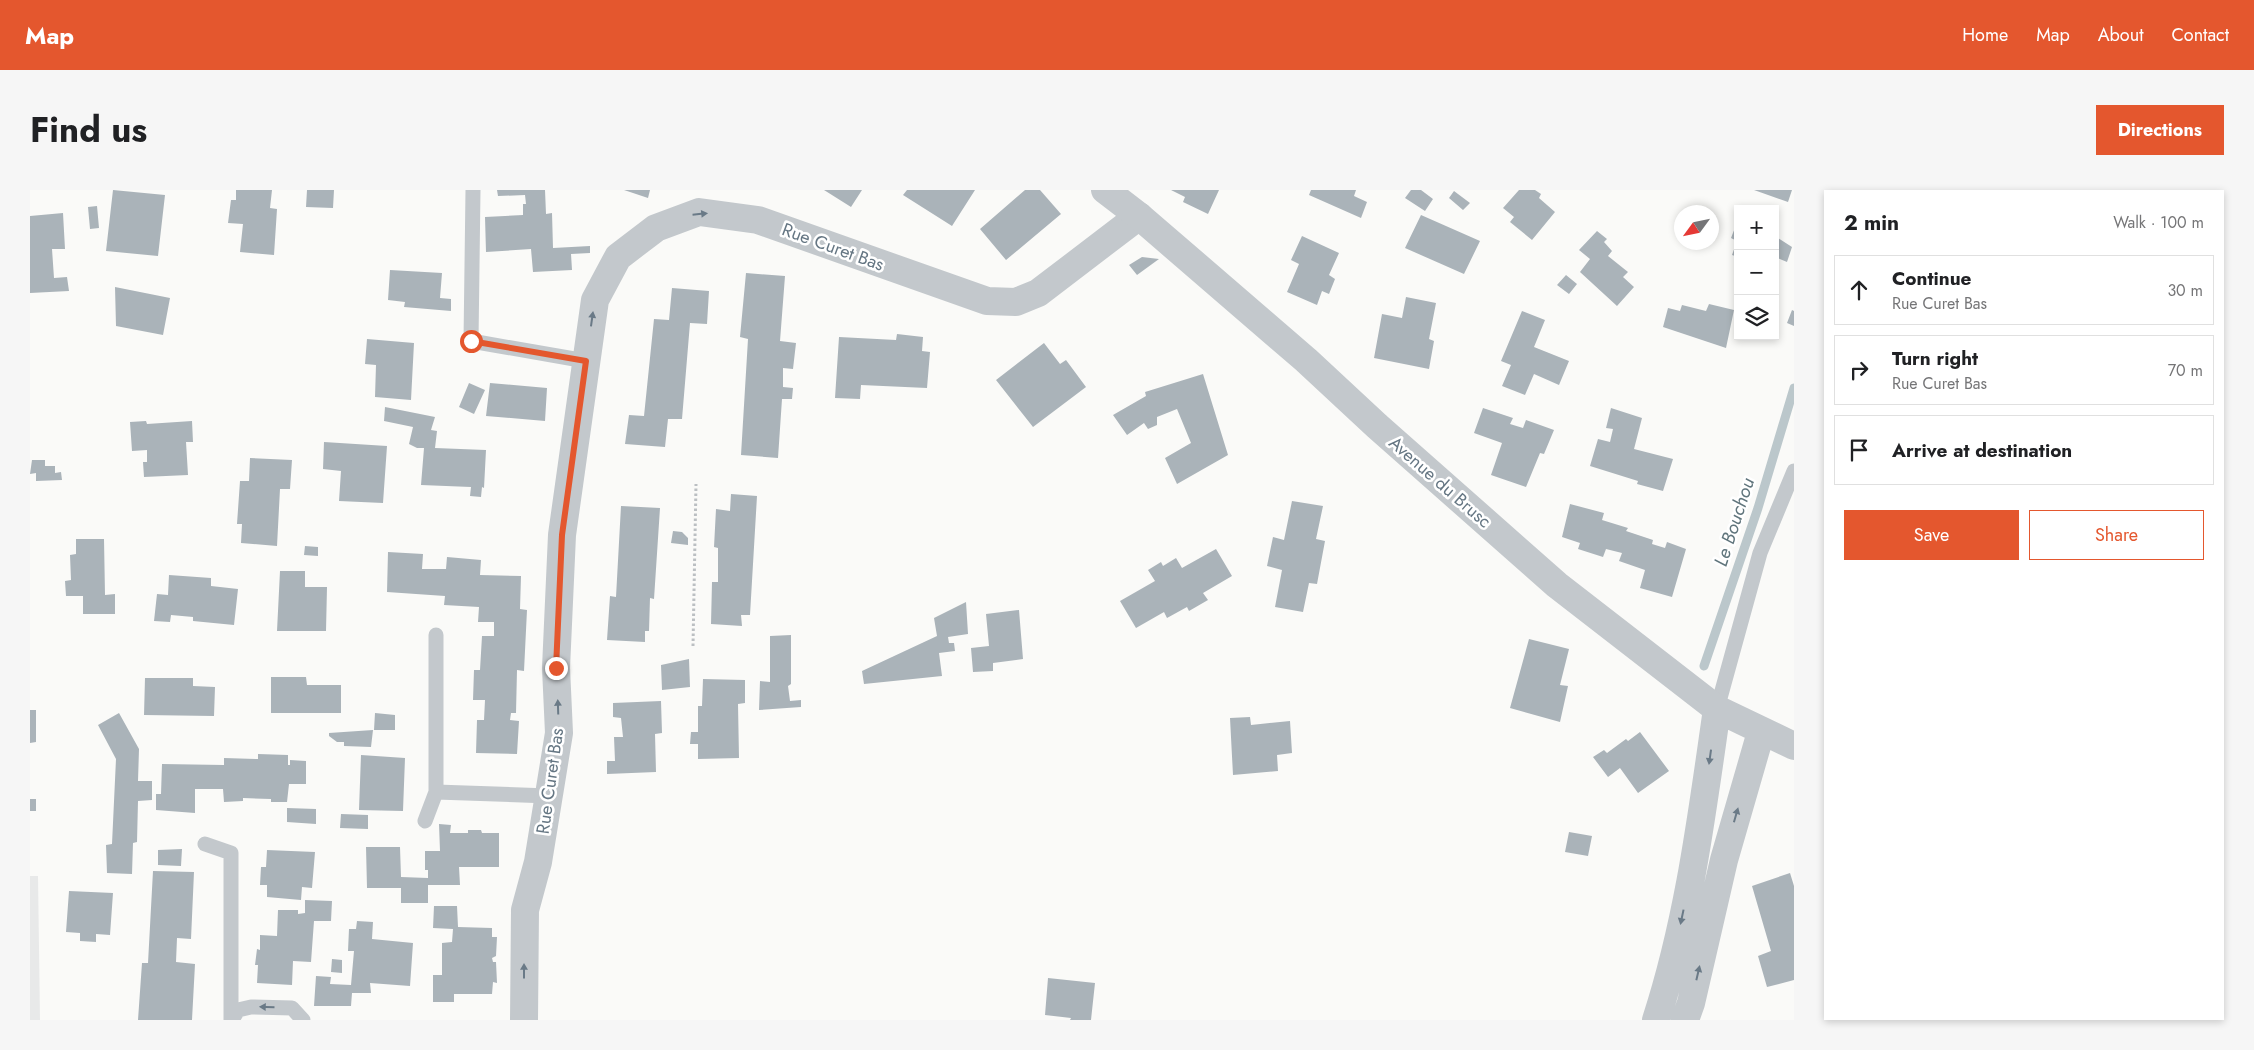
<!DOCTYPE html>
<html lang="en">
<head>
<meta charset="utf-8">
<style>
  :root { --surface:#fff; --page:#f6f6f6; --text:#202124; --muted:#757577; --line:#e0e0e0; --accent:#e4572e }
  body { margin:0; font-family:Jost,sans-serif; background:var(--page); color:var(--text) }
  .controls { position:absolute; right:15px; top:15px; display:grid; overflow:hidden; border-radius:0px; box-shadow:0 2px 8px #0003 }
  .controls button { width:45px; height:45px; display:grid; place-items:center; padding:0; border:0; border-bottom:1px solid var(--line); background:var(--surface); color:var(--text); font:25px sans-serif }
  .compass { position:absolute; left:1644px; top:15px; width:45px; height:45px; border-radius:50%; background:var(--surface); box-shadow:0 2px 8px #0003; rotate:237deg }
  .stop { position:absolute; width:15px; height:15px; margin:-11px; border:4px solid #e4572e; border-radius:50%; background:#fff }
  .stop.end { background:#e4572e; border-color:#fff; box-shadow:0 1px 5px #0008 }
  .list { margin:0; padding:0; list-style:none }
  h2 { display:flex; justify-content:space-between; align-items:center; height:65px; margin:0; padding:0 20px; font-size:21px }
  h2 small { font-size:16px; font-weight:400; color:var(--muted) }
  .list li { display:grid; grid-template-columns:32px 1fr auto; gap:15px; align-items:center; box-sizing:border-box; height:70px; margin:0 10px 10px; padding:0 10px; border:1px solid var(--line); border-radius:0px }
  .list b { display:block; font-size:19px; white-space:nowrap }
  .list p { margin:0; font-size:16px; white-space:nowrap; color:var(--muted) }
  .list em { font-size:16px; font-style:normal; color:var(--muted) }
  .actions { display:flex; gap:10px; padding:15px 20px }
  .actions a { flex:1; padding:11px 0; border:1px solid var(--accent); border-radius:0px; text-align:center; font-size:18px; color:var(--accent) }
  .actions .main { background:var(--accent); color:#fff }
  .icon { flex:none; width:28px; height:28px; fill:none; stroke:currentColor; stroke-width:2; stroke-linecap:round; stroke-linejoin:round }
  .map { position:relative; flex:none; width:1764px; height:830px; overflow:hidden; border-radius:0px }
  header { display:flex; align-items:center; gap:30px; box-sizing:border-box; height:70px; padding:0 25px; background:var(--accent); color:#fff }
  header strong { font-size:24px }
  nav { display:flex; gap:28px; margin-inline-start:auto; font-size:18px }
  .intro { display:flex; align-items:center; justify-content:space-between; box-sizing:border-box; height:120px; padding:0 30px }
  h1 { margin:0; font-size:35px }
  .button { padding:12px 22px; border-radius:0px; background:var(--accent); color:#fff; font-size:18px; font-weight:700 }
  main { display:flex; gap:30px; padding:0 30px }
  aside { flex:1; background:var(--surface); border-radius:0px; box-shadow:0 2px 8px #0003 }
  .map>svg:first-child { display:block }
  .built { fill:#e8e9e9 }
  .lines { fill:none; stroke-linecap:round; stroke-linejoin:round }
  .stream { stroke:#bbc7cb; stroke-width:9 }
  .building { fill:#aab3b9 }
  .path { stroke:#bbbfc2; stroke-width:3; stroke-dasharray:2.5 2.5; stroke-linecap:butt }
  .service { stroke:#c3c8cc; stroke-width:15 }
  .minor { stroke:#c3c8cc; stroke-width:28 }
  .tertiary { stroke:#c3c8cc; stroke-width:28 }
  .oneway { fill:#6a7a87 }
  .route { stroke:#e4572e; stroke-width:6 }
  .labels { text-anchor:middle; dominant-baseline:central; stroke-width:5; stroke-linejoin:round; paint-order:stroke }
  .street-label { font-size:18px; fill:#657683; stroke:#fff }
  .water-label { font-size:19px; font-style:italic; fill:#60757c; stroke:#fff }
</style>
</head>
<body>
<header>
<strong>Map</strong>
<nav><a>Home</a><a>Map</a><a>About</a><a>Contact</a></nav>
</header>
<div class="intro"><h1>Find us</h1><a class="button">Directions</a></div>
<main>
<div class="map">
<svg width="1764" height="830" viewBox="0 0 1764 830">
  <rect width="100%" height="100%" fill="#fafaf8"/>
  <path class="built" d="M0,686H8L10,830H0Z"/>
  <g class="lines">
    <path class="stream" d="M1674,476L1728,318L1764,198"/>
  </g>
  <path class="building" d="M83,0L135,5L128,66L76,61Z
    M206,0H242L240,18L247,19L244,65L210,62L213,34L198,33L201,10H206Z
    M277,0H304L303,18L276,17Z
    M467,0H515L516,24L522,23L523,58L560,56V63L541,64L542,80L503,82L501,59L456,62L455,27L493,25V14H496L495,5L468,6Z
    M594,0H620L618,8Z
    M794,0H832L821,17Z
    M877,0H945L922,36L873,5Z
    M995,0H1010L1031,24L976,70L950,39Z
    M1141,0H1189L1178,24L1153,12L1155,7Z
    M1281,0H1326L1324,6L1337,12L1331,28L1279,5Z
    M1381,0H1391L1403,9L1395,21L1375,8Z
    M1489,0H1505L1511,4L1509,8L1525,22L1502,50L1480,32L1484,27L1473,18Z
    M1724,0H1762L1758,12Z
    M1424,1L1440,13L1433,20L1419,8Z
    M67,16L69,38L60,39L58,17Z
    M33,23L35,59H22L24,88L37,87L39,101L0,103V26Z
    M1391,25L1450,51L1434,84L1375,58Z
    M1708,30V67L1702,65L1707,51L1701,48Z
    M1567,41L1577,49L1574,52L1582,61L1578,66L1598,82L1593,87L1604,97L1587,116L1550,82L1560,69L1549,60Z
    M1272,46L1309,63L1299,85L1305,89L1299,104L1292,101L1287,115L1257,102L1269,74L1261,70Z
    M1745,46L1762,57L1757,72L1745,67Z
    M1112,67L1129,69L1107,85L1099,75Z
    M360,80L412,83L410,108L421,109V121L374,117L375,112L358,110Z
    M716,83L755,86L750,151L766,153L763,179L753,178V197L763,198L762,209H752L748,268L711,265L718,149L710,147Z
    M1536,85L1547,94L1539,104L1527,95Z
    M85,97L140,108L133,145L86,136Z
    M642,98L679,101L677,134L660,133L652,229H638L635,257L595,254L599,225L614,226L624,129L639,130Z
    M1376,107L1406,113L1399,149L1404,151L1399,179L1344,168L1352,124L1372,128Z
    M1679,114L1704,120L1696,158L1633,137L1638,118L1650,121L1652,115L1676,121Z
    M1762,120L1764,121V136L1757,133Z
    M1492,121L1515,130L1504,157L1539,171L1529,195L1504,184L1495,205L1472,196L1481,175L1471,171Z
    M867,144L893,147L892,161L900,162L897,198L831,195L830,209L805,208L809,147L866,150Z
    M337,149L384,153L381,210L345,207L346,175L335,174Z
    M1014,153L1030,174L1036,170L1056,197L1003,237L966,190Z
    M1173,184L1198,265L1147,294L1135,268L1161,253L1147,219L1127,227V235L1118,239L1114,233L1097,245L1083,225L1116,206L1115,202Z
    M439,193L455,200L444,224L429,217Z
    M460,193L517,198L515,231L456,226Z
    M355,217L405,227L401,240L407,241L405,258L456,260L454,298L452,297L451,307L440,306L441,297L391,295L394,258H387L379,254L383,237L354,231Z
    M1453,218L1483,228L1480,234L1493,238L1496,230L1524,240L1514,264L1510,263L1496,297L1461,285L1472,253L1444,243Z
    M1581,218L1612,228L1604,259L1643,269L1633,301L1607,294L1608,291L1560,276L1568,249L1580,252L1583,239L1576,238Z
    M116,231L117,234L162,231L163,252H156L158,285L114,287L113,272H117V260L102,261L100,232Z
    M294,252L357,256L353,313L309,311L311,281L293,279Z
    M220,268L262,270L260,299H250L247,356L211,353L212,334H207L210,291H219Z
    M2,270H15V276H25V283L31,282L32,290L6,291V283L0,284Z
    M701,304L727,306L720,425H711L712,436L681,434L682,392H688V358L684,357L686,319L700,321Z
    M1262,311L1293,316L1286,349L1295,351L1287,394L1279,393L1273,422L1245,417L1252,380L1237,376L1243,347L1254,350Z
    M1540,314L1574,323L1572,330L1598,338L1596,341L1623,350L1622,354L1635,358L1637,352L1656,359L1642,407L1610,398L1615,380L1589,371L1592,363L1576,359L1573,367L1548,359L1550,353L1532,347Z
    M591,316L630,318L624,409L620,408L619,441H615V452L577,450L580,406L586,407Z
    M643,341L652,342L658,348V355L641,353Z
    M46,349H74L75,405L85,404V424H53V406H36L35,391L41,390L40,365L46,364Z
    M275,356L288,357V366L274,365Z
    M1186,359L1202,386L1173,403L1178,410L1159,421L1157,417L1137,428L1134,422L1106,438L1090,411L1125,391L1118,380L1131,372L1133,376L1146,368L1152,378Z
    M358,362L393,364L392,379H416L417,367L451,370L450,385L491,386L490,419L497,420L494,481L487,480L486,523H481L480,530L489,531L487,564L446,563L447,530H454L455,510H443L444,480H450L452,446H464V432H448L449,417L414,415L415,406L357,402Z
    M250,381H275V397H297L296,441H247Z
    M139,385L181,388V396L208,399L204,435L163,431V427L141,425L140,432L124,431L127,404L138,405Z
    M936,412L938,444L918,447L919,453H924L925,461L909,463L912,486L834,494L832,481L907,446L904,428Z
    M989,420L993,469L963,473V481L943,482L941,458L959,456L956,424Z
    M761,445V494L758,496L760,511L771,510V517L729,520L730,491L740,492V446Z
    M1499,449L1539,459L1530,495L1538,496L1530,532L1480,518Z
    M659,469L660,497L632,500L631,475Z
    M241,487H276L277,495H311V523H241Z
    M115,488H163V496L185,497L184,526L114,525Z
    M673,489L715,490V513L708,514L709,568L668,569V554H660L661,542H668V516H672Z
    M631,511L632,543L625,544L626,582L577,584V571H585L584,547H593L591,528L583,527V513Z
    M0,520H6V552L0,553Z
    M89,523L109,559L108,591H122V610L108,611L107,652L103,653L102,684L77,683L76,655L82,654L86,569L68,535Z
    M345,523L365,525V540H344Z
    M1220,527L1221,535L1260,531L1262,563L1247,565L1248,581L1203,585L1200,528Z
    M343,540L341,557L314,556V552H307L299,546V543Z
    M1610,542L1639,581L1608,603L1590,578L1578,587L1563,567L1574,560L1577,563L1596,549L1598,551Z
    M228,564L258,565V575H260V570L276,571V594H259L257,612H241V609L213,608V611L194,612L193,599H165V623L126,620V604H131L132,574L194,575V568L228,569Z
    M331,565L375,568L373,621L329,620Z
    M0,609H6V621H0Z
    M257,618L286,619V634L257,632Z
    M311,624L338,625V639L310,638Z
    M409,634L421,635L420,643H438V640H451L452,643H469V677H429L430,695H398V713H371V698H337L336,657H370L371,687L398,688V680H395V661H410Z
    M1539,642L1562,646L1558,666L1535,662Z
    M152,659L151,676L128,675V660Z
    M237,660L285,662L282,698L272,697L271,710L237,707V695H230L231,677H236Z
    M123,681L164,682L161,749L147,748L146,772L165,774L162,830H108L112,773H118Z
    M1760,683L1764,696V790L1737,797L1728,766L1741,761L1722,696Z
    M39,701L83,703L80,745L66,744V752L50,751V743L36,742Z
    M275,710L302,711L301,731H284L281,772L263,771L262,795L227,793L228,775H225L227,759L230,760V745L247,746L248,720H268V724L275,723Z
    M404,716H427L428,737L462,738V747H467L466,766L462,768L463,772H466L467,793L463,792L462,804H424V812H403V785H412V753L422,752L423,739L403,738Z
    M327,731L343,732L342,749L383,753L380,796L340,793L341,803H322L321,816H284L286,786L301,787L300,794L321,795L324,761H318L319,739H326Z
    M302,769L312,770V783L301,782Z
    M1018,788L1065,793L1061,830H1040L1041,828L1015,825Z"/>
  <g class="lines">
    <path class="path" d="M663,456L666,294"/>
    <path class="service" d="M443,0L441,151L556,171
      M1687,519L1730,363L1764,281
      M406,602L519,606
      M395,631L406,602V445
      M175,654L201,663V830
      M202,830L208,820L221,817L262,818L273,830"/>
    <path class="minor" d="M494,830L495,720L508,672L529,543L526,478L532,345L565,110L588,67L626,38L669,22L728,30L957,111L986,112L1008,103L1109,26"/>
    <path class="tertiary" d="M1075,0L1109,26L1276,170L1347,236L1527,395L1687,519L1764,556
      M1626,830C1659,729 1672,623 1687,519
      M1655,830L1661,813L1694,670L1731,542"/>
  </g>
  <defs><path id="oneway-solid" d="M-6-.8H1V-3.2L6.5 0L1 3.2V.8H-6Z" transform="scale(1.25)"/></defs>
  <g class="oneway">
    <use href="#oneway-solid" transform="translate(670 24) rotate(-6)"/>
    <use href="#oneway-solid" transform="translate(562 129) rotate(-82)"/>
    <use href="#oneway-solid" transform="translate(528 517) rotate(-92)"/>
    <use href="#oneway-solid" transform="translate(1680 567) rotate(98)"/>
    <use href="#oneway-solid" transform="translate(1706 625) rotate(-74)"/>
    <use href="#oneway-solid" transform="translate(1652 727) rotate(102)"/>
    <use href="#oneway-solid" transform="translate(494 781) rotate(-90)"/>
    <use href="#oneway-solid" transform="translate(1668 783) rotate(-77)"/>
    <use href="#oneway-solid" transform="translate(237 817) rotate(-178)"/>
  </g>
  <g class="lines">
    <path class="route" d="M441,151L556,171L532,345L526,478"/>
  </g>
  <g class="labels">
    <g class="street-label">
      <text transform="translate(803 57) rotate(20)">Rue Curet Bas</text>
      <text transform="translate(1410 292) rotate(41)">Avenue du Brusc</text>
      <text transform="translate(520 591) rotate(-82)">Rue Curet Bas</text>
    </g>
    <g class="water-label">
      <text transform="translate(1704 332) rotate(-72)">Le Bouchou</text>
    </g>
  </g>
</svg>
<div class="controls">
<button>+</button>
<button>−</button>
<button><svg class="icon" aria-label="layers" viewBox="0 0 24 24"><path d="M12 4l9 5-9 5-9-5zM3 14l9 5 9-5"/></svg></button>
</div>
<svg class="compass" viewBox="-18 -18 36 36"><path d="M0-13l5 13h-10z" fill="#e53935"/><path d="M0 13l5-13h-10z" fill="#757577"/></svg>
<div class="stop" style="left:441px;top:151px"></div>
<div class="stop end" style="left:526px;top:478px"></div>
</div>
<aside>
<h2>2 min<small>Walk · 100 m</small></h2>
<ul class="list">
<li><svg class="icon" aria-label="ahead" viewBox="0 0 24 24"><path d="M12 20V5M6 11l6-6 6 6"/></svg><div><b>Continue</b><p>Rue Curet Bas</p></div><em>30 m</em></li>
<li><svg class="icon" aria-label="right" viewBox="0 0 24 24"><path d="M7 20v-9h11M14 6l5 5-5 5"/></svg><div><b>Turn right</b><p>Rue Curet Bas</p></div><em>70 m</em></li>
<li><svg class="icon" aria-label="arrive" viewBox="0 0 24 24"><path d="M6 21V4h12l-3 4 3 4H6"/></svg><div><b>Arrive at destination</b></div></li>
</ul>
<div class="actions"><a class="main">Save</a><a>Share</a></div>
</aside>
</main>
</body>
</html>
